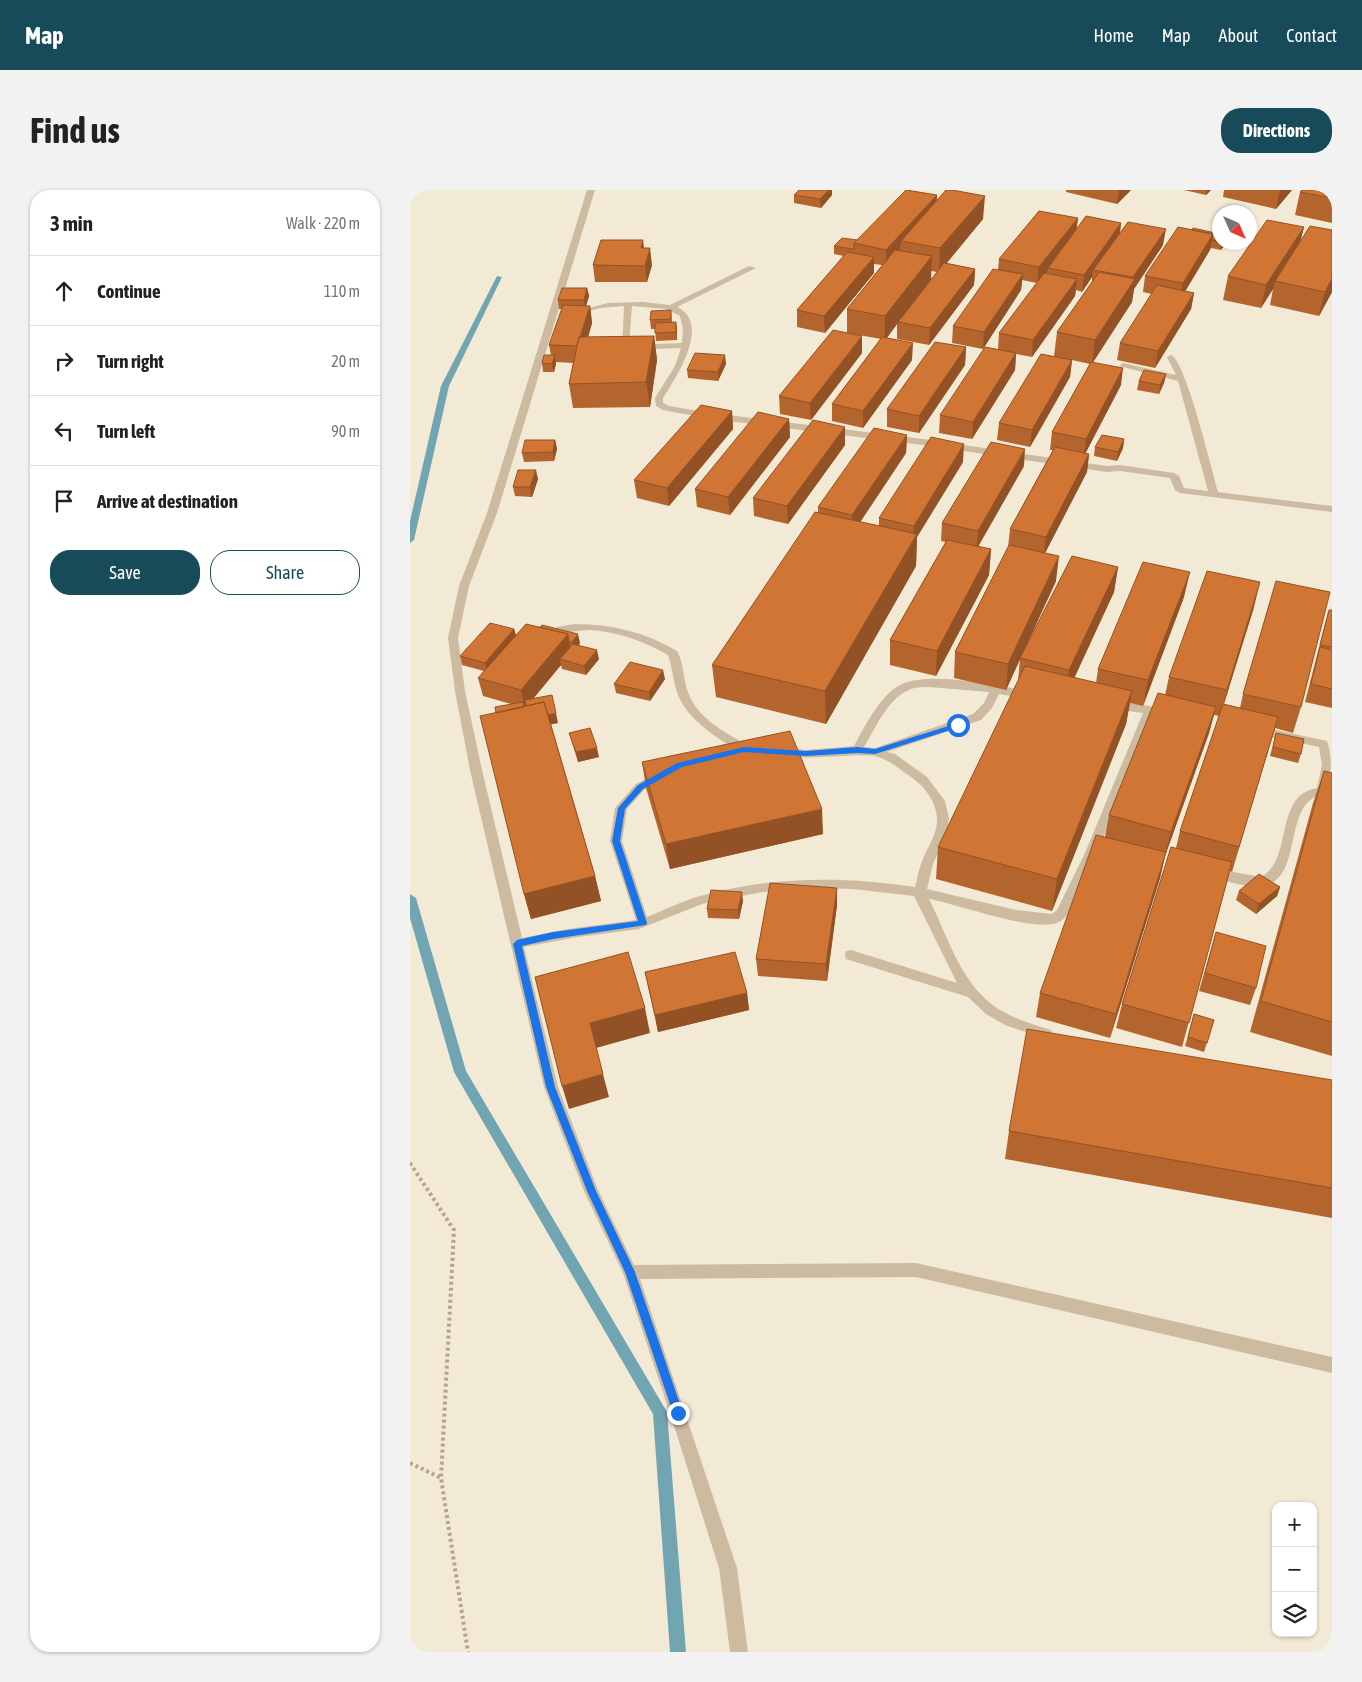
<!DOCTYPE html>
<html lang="en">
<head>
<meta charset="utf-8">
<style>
  :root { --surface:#fff; --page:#f2f2f2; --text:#222; --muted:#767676; --line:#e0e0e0; --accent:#174b5a }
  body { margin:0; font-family:"Asap Condensed",sans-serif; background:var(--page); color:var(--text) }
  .controls { position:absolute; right:15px; bottom:15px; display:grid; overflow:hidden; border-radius:10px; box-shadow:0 1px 4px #0004 }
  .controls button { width:45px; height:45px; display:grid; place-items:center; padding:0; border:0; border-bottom:1px solid var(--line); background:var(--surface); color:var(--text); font:25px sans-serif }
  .compass { position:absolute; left:802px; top:15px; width:45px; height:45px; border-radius:50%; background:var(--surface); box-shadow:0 1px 4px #0004; rotate:135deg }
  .stop { position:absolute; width:15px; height:15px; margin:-11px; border:4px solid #1a73e8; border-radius:50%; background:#fff }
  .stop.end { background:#1a73e8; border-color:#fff; box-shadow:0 1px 5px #0008 }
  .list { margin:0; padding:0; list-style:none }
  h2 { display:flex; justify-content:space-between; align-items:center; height:65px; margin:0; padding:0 20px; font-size:21px }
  h2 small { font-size:16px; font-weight:400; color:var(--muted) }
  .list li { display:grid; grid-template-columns:32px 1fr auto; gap:15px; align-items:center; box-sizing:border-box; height:70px; padding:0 20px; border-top:1px solid var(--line) }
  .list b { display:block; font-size:19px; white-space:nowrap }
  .list em { font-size:16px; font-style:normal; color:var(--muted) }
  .actions { display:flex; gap:10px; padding:15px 20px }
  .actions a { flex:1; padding:11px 0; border:1px solid var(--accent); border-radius:20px; text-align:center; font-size:18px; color:var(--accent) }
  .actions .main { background:var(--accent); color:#fff }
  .icon { flex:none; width:28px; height:28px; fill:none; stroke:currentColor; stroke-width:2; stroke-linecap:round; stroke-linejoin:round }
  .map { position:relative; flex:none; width:922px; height:1462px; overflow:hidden; border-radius:20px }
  header { display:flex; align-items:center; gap:30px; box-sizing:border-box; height:70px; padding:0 25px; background:var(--accent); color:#fff }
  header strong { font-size:24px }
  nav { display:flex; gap:28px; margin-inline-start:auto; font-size:18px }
  .intro { display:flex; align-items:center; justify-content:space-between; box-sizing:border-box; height:120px; padding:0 30px }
  h1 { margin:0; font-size:35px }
  .button { padding:12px 22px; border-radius:20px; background:var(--accent); color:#fff; font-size:18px; font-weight:700 }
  main { display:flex; gap:30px; padding:0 30px }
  aside { flex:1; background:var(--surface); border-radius:20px; box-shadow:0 1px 4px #0004 }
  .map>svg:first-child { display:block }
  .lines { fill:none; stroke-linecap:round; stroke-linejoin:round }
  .stream { fill:#72a5b2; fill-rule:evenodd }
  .path { stroke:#b7a58b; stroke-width:4; stroke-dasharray:3 3; stroke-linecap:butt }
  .minor { fill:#ccbba1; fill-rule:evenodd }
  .wall { fill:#b4652e; fill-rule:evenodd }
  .shaded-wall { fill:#925225 }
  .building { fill:#d17535; stroke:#925225 }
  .route { fill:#1a73e8 }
</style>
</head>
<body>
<header>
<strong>Map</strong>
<nav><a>Home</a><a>Map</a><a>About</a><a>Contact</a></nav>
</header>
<div class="intro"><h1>Find us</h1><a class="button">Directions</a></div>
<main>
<aside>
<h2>3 min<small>Walk · 220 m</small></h2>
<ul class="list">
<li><svg class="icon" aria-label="ahead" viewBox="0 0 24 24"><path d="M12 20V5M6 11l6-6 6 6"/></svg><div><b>Continue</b></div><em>110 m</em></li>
<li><svg class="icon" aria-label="right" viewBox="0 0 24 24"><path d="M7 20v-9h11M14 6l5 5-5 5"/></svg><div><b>Turn right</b></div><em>20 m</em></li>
<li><svg class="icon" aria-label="left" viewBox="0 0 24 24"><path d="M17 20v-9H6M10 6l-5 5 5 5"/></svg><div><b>Turn left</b></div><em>90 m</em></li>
<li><svg class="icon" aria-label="arrive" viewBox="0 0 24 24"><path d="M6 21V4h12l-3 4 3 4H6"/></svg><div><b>Arrive at destination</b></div></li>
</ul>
<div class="actions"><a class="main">Save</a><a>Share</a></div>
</aside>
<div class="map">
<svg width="922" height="1462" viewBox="0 0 922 1462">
  <rect width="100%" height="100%" fill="#f3ead6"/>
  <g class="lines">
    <path class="stream" d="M87,86L92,87L39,196L4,350L0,353V331L31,196Z
      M0,704L6,708L56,881L257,1222L276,1462H260L243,1224L44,882L0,728Z"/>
    <path class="path" d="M0,973L44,1040L31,1288L58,1462
      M0,1273L31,1288"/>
    <path class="minor" d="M177,0H185L87,323L59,396L48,448L55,501L72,580L112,748L158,739L226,730L200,651L205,618L226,594L249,582L255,586L253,589L234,600L217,619L212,651L237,727C255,720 272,711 290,706C360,686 434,686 505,697C507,690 508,682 511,674C516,659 528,644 527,628C526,611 514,596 501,587C489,579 479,569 464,566C445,562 376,574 366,562L372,558L396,560L444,556C454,538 470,505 490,495C520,480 586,496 619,501L624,505L619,509L589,504L582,518L571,530L477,562L485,564L517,587L535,611L539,628L536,645L523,674L517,699L606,720L642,724L647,720L675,663L733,523L704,519L699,515L704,511L746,517L751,521L750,524H744L687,663L658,723C655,729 649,733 643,734C614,739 551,715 519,709C538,746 549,790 584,816C601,828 622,834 641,840L643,844L641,848L636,849L595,835L576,824L558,807L436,769L435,765L436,761L441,760L547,793L504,706L443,699L413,698L352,702L292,714L229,739L168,747L114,757L148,897L188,1000L224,1075L506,1073L922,1167V1183L506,1087L230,1089L327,1378L338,1462H320L309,1378L260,1223L213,1083L174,1001L134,897L60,580L45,501L38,448L49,396L77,323ZM519,497L579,502L574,513L563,524L465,558L454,557C465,539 478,508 499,500C505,497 512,497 519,497Z
      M339,76L346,78L267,117C302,133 266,188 253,208V213L259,216L301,223L513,249L697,276L710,275L764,283L769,286L774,298L798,301L768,191L709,176L713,173L766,185L757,167L761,165C776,171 802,281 808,302L922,316V322L770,303L765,300L760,288L710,281L697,282L513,255L301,229L253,220L246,216L245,208L265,176L271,158L212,160L214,116L190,118L164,125L160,123L198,113L233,112L260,115ZM222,116L256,119L270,126L273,139L272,153L219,155Z
      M165,434C201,434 235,442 267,461C274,473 273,489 278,502C287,529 316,542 338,556L340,559L338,562C329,564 321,556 314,552C294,539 273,523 266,499C263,488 262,476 258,465C234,451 208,442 180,440C170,440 152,445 146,439L147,437Z
      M847,536L917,551C922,565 922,582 918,596H922V604C917,605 911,604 907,606C874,619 892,688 855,695C839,699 818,691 802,688L798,686L796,683L798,680L802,678L851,687C884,670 863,605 907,598L912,575L909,557L843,543L841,540Z"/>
  </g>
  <path class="wall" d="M389,0H422V5L411,18L384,13V5Z
    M656,0H721L707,14L656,2Z
    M774,0H801L796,5Z
    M814,0H882L866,19L813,7Z
    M922,0V33L885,25L890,2Z
    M527,5V10L573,29L537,73L565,79L564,95L519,155L487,149V134L477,148L502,170L453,238L422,231V214L471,149L437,143V119L472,75L464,74V83L415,143L387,137V120L434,66L424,64V56L447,50ZM521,81L527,82L521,90Z
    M668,28L666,40L711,33L710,43L753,55L724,99L722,112L683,172L711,195L675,264H679L677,282L635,363L646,391L613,462L708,377L704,402L664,488L686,493L688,479L774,407L733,516L720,513L716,534L642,721L526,689L528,657L608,491L610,469L596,500L544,488L545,462L598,357L600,339L643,260H640L642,242L680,174L662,170L660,187L620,257L587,250L589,233L644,166L647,142L682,92V87L672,102L666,100L665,106L622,167L606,164L605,180L562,249L529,243L530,225L588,159L589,143L627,93L612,90L611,100L573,159L542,153L543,136L588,80L589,69Z
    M894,37L890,52L922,40V102L909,126L860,115L863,99L851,118L813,110L818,86Z
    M810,44V52H816V54L811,60L801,58L775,101L784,103L781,119L745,178L707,170L710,153L742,104L733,102L735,86Z
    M183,75H242L237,92H185Z
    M177,98L179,106L176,116H180L182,133L178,147L244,146L247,170L240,217L163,218L159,194L163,173L146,172L144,182H133L132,173L141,165L139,155L152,119H149L148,110Z
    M261,120L262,132H266L267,141V150L246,151L245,139H241L240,130Z
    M556,157L555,175L509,243L477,237V219Z
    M452,163L401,230L370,224L369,206Z
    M316,174L308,191L278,188L277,180Z
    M756,184L754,193L749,204L727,200L729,191Z
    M322,221L323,239L259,316L227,308L224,290Z
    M379,229L380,247L320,325L287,317L285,299Z
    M435,237V255L378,334L344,326L343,308Z
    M497,245L496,263L450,332L469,336V328L553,272L507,347L506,376L416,534L306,507L302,475L408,323V317Z
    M714,249L713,258L707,271L684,266L685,257Z
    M145,250L147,259L144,271L114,272L112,263Z
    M614,276L568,357L581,359L579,385L526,486L480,475V450L536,352L531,351L532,333Z
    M128,289L122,307L105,306L103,297Z
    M844,417L814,514L830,518L833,504L891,517L883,543L865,538L822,682L820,681L772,857L706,838L712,814L766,658L770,641L809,526L804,525L799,543L755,666L750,688L700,848L626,827L630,803L695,647L699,625L755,505L759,487Z
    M919,420H922V518L895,512L914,438Z
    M104,439L106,445L170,453L169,455L189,469L176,485L152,479L151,475L124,508L148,533L141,534L185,686L191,711L121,729L114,704L86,523L101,514L73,506L68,488L74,481L52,475L50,466Z
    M255,489L240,511L206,503L204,494Z
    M159,543L189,567L168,572Z
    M866,543L891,564L888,573L860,566Z
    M232,572L413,644L260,679L236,598Z
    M914,581L922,583V866L840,842L903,613Z
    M870,697L867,706L846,724L826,710L829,701Z
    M427,698V715L417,791L348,786L346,769Z
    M333,711L329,729L298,728L297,719Z
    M806,742L846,798L840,815L789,801Z
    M235,782L337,803L339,820L248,842Z
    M784,824L804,830L794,862L775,856Z
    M922,890V1028L595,969L599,941Z"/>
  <path class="shaded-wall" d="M419,0H422V5L411,18L410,9Z
    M709,0H721L707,14Z
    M797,0H801L796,5Z
    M870,0H882L866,19Z
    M527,5L526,21L491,51L490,61L476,76V60Z
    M575,6L573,29L529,82L530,58Z
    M668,28L666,44L638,78V80L627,94L629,77Z
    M711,33L709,49L683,80L682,87L672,102L674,85Z
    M894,37L888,61L865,91L863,99L851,118L856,95Z
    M756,39L753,55L724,99L722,112L682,174L685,150L722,93L723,87Z
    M803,44L800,60L770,110L773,93Z
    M233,50L235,66L231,58Z
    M812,52H816L811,60Z
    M240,58L242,75L237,92L235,76Z
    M522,66L521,90L488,132L487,134L475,150V126Z
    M464,67V83L415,143L414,126Z
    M565,79L564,95L519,155L520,138Z
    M613,84L611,100L573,159L574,142Z
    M667,89L665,106L622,167L623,150Z
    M922,89V102L909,126L915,102Z
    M177,98L179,106L175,119L174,110Z
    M784,103L781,119L745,178L748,161Z
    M180,116L182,133L171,173L168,156Z
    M266,132L267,141V150L266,142Z
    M244,146L247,170L240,217L236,192Z
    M452,146V163L401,230L400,213Z
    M503,153L502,170L453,238V221Z
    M556,157L555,175L509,243V226Z
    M606,163L605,180L562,249L563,232Z
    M145,165L146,174L144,182L142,174Z
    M315,165L316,174L308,191V182Z
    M662,170L660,187L620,257L622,240Z
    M713,178L711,195L674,266L676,249Z
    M756,184L754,193L749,204L750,195Z
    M322,221L323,239L259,316L257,298Z
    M379,229L380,247L320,325L318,307Z
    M435,237V255L378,334L377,316Z
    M497,245L496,263L443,343L442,325Z
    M714,249L713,258L707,271L708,262Z
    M145,250L147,259L144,271L143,262Z
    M554,254L553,272L507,347L506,376L416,534L415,501L503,350L504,336Z
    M615,259L614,276L567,358L568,341Z
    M679,264L677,282L634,365L636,347Z
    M126,280L128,289L122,307L120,297Z
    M581,359L579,385L526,486L527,461Z
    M649,366L646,391L596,500L598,474Z
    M708,377L704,402L656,506L659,480Z
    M780,382L774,407L733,516L738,490Z
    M850,392L844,417L810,526L817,500Z
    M104,439L107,449L77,482L75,473Z
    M158,444L161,462L150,469L151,475L115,518L111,500Z
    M168,444L170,453L164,462L162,452Z
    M187,460L189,469L176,485L174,476Z
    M253,480L255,489L240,511L239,502Z
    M722,501L716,534L642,721L647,689Z
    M806,517L799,543L755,666L750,688L700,848L706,824L755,665L761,642Z
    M146,523L148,533L121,538L119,529Z
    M187,558L189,567L168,572L166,562Z
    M412,619L413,644L260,679L256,654Z
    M185,686L191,711L121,729L114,704Z
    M870,697L867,706L846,724L849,714Z
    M427,698V715L417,791L416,774Z
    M332,702L333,711L329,729L328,720Z
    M337,803L339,820L248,842L245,825Z
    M235,818L240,843L186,858L180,833Z
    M193,884L199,907L159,919L152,896Z"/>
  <path class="building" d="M389,0H419L410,9L384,5Z
    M496,0L527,5L476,60L444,53Z
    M536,0H542L575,6L530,58L491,51Z
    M892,0H922V8L890,2Z
    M629,21L668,28L629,77L589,69Z
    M676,26L711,33L674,85L638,78Z
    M857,30L894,37L856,95L818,86Z
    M718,32L756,39L723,87L683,80Z
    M900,36L922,40V89L915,102L865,91Z
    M768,37L803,44L773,93L735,86Z
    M783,38L810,44V51L802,50L803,44L782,40Z
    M432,48L447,50L444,53V58L443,59L424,56Z
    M191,50H233L231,58H240L235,76L183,75Z
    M485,60L522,66L475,126L437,119Z
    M437,62L464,67L414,126L387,120Z
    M534,73L565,79L520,138L488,132Z
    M583,79L613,84L574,142L543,136Z
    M689,82L725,89L685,150L647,142Z
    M634,83L667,89L623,150L589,143Z
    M747,95L784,103L748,161L710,153Z
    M152,98H177L174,110H148Z
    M153,115L180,116L170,147H169L167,156L139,155Z
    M261,120V129L240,130L241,121Z
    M266,132V142L245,143V133Z
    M423,140L452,146L400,213L369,206Z
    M244,146L236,192L159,194L169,147Z
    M472,147L503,153L453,221L422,214Z
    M525,152L556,157L509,226L477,219Z
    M575,157L606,163L563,232L530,225Z
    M285,163L315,165L308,182L277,180Z
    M631,164L662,170L622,240L589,233Z
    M134,165H145L142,174L132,173Z
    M681,172L713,178L676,249L642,242Z
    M734,180L756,184L750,195L729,191Z
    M291,215L322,221L257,298L224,290Z
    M348,222L379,229L318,307L285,299Z
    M403,230L435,237L377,316L343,308Z
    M464,238L497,245L442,325L408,317Z
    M692,245L714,249L708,262L685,257Z
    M521,247L554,254L504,336L469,328Z
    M115,250H145L143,262L112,263Z
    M581,252L615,259L568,341L532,333Z
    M645,257L679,264L636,347L600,339Z
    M108,280H126L120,297H103Z
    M405,322L507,344L415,501L302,475Z
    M537,350L581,359L527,461L480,450Z
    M599,355L649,366L598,474L545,462Z
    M662,366L708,377L659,480L610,468Z
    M733,372L780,382L738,490L688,479Z
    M797,381L850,392L817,500L759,487Z
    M866,391L920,402L891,517L833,504Z
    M919,420H922V457L910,455Z
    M80,433L104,439L75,473L50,466Z
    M116,434L158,444L111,500L68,488Z
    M132,435L168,444L162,452H159L158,444L130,437Z
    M163,454L187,460L174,476L150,469Z
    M910,457L922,460V499L901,494Z
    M220,472L253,480L239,502L204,494Z
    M615,476L722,501L647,689L528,657Z
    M748,503L806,517L761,642L699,625Z
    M142,505L146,523L138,525L134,512L116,516L115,510Z
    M113,512L114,517L86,523L85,517Z
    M134,512L185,686L114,704L70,526Z
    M813,514L868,527L829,657L770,641Z
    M180,538L187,558L166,562L159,543Z
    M380,541L412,619L256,654L232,572Z
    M866,543L894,549L891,564L863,557Z
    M914,581L922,583V832L851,811Z
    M686,645L756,662L706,824L630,803Z
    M761,657L822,672L779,833L712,814Z
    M849,684L870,697L849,714L829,701Z
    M360,693L427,698L416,774L346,769Z
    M301,700L332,702L328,720L297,719Z
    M806,742L856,756L846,798L795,783Z
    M218,762L235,818L180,833L193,884L152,896L125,787Z
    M325,762L337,803L245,825L235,782Z
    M784,824L804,830L797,853L778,847Z
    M617,839L922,890V998L599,941Z"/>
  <path class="route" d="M548,533L551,535L550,537L465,564L447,563L396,566L334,562L272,577L233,599L215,619L210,651L237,733L236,735L143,749L112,756L145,897L186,1001L225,1082L273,1223L272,1227L268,1228L264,1227L263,1223L215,1082L177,1001L136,897L103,754L107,750L143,742L228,731L202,651L208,618L228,595L267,573L334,557L396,561L447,557L465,559Z"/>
</svg>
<div class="controls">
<button>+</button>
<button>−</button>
<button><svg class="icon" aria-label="layers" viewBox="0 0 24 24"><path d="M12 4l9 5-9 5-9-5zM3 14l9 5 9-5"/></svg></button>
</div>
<svg class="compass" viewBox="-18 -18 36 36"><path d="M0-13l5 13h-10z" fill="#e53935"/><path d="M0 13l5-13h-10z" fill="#767676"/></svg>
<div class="stop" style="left:548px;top:535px"></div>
<div class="stop end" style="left:268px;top:1223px"></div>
</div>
</main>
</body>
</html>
